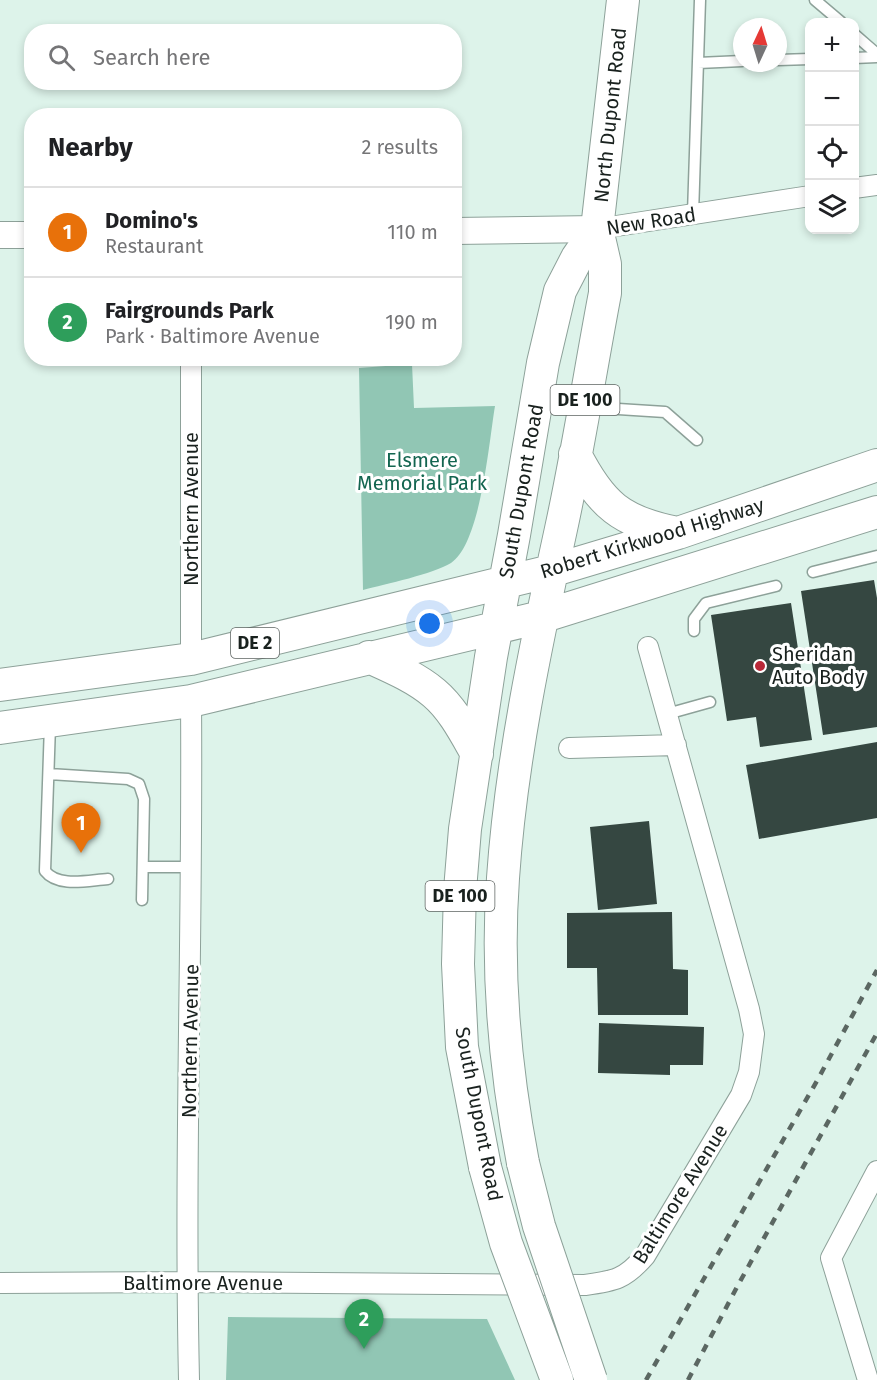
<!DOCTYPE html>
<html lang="en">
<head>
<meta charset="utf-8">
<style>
  :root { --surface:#fff; --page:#f6f6f6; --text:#202124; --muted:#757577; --line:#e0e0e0; --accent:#b92838 }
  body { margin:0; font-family:"Fira Sans",sans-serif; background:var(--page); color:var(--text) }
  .controls { position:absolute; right:18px; top:18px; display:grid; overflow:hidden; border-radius:12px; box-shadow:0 3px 9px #0003 }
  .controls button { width:54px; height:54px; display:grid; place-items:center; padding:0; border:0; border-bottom:2px solid var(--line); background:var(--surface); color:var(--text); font:30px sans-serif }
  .compass { position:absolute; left:733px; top:18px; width:54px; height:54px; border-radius:50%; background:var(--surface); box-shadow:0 3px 9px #0003; rotate:4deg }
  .you { position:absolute; left:430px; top:624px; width:21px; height:21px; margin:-15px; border:4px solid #fff; border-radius:50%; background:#1a73e8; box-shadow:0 0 0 9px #1a73e833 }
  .badge { display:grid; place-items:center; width:39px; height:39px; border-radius:50%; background:var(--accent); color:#fff; font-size:20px; font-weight:700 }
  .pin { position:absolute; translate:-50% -50px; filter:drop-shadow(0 2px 3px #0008) }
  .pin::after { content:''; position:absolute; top:32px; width:21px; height:18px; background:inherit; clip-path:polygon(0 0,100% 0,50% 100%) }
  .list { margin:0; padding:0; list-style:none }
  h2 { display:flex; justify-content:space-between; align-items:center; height:78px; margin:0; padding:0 24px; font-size:26px }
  h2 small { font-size:20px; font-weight:400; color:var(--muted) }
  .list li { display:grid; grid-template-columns:39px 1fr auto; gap:18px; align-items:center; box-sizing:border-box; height:90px; padding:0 24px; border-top:2px solid var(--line) }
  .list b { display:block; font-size:22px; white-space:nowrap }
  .list p { margin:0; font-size:20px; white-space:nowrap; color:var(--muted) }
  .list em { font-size:20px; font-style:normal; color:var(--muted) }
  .icon { flex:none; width:33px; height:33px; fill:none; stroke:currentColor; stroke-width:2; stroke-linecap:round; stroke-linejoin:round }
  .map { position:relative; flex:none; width:877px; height:1380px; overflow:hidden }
  .search { position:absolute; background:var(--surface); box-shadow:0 3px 9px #0003; left:24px; top:24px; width:438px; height:66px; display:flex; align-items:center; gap:15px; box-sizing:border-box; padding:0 21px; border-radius:24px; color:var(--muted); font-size:22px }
  .panel { position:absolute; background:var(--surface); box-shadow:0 3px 9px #0003; left:24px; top:108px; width:438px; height:258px; border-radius:24px }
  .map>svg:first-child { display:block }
  .green { fill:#91c6b4 }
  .building { fill:#354741 }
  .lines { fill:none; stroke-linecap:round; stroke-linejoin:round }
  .service-casing { stroke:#8da199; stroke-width:13 }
  .minor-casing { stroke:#8da199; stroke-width:22 }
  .tertiary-casing { stroke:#8da199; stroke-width:28 }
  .primary-casing { stroke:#8da199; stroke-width:34 }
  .service { stroke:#fff; stroke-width:10 }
  .minor { stroke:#fff; stroke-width:20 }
  .tertiary { stroke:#fff; stroke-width:26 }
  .primary { stroke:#fff; stroke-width:32 }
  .rail { stroke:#5b6762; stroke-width:4.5; stroke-dasharray:8 8; stroke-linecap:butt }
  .primary-bridge-casing { stroke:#8da199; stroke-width:34; stroke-linecap:butt }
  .primary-bridge { stroke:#fff; stroke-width:32 }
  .poi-dot { fill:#b92838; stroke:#fff; stroke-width:2 }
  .labels { text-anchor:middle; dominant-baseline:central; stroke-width:6; stroke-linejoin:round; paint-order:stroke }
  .shield { fill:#fff; stroke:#5e6462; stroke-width:1.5 }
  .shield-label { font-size:18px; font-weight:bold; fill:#19211e }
  .street-label { font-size:20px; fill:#19211e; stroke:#fff }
  .park-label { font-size:20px; fill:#136550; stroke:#fff }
  .poi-label { font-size:20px; fill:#19211e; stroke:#fff; text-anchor:start }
</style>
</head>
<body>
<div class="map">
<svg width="877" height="1380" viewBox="0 0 877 1380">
  <rect width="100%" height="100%" fill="#ddf3ea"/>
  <path class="green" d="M412,364L414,408L495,406C489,441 481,543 451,563C433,574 386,584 363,590L359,368Z
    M228,1317L487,1319L515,1380H226Z"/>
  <path class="building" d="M874,580L877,598V727L823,735L801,591Z
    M791,603L812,740L760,747L756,717L727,721L711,615Z
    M877,742V818L759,839L746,765Z
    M649,821L657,904L598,910L590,827Z
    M672,912L673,969L688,970V1015H598L597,968H567V913Z
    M599,1023L704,1027L703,1065H670V1075L598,1073Z"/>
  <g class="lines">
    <defs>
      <path id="service" d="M815,0L841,22
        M854,34L877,54
        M854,58L877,57
        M778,60L810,59
        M698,63L742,61
        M693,214L700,0
        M587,407L665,412L697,440
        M813,572L877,556
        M694,631V619L706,603L776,586
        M667,714L710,702
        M50,725L45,871C58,888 89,880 108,879
        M49,774L128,779L139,784L144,799L142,900
        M143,867H192"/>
      <path id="minor" d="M854,188L877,185
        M597,229L810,196
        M191,358V659
        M569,748L676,745
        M0,1283L187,1282L585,1285C615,1281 625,1279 645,1256L741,1095L749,1072L754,1034L749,1009L648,647
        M189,1380C184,1154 193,928 191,701
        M868,1380L831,1258L877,1171"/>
      <path id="tertiary" d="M454,231L597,229
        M0,235H32"/>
      <path id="primary" d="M575,454C601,505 621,522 677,533
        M369,657C391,667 415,677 434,693C453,709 465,733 477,754
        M0,685L191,659L551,571L678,533L877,465
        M0,728L191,701L541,617L877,512
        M523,1163C505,1069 496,974 503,878C511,761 536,644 561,529C578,451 590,372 605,293V264L597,229L623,0
        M485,1167L462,1047L458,964L460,890L465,829L491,657L514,535L543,363L560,291L577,258L597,229"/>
    </defs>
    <use href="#service" class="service-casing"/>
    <use href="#minor" class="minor-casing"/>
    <use href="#tertiary" class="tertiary-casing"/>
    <use href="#primary" class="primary-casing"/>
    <use href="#service" class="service"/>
    <use href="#minor" class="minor"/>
    <use href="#tertiary" class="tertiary"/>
    <use href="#primary" class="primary"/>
    <path class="rail" d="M646,1380L818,1079L877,970
      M688,1380L737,1287L877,1033"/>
    <defs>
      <path id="primary-bridge" d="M523,1163L539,1226L591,1380
        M485,1167L506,1243L557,1380"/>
    </defs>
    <use href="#primary-bridge" class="primary-bridge-casing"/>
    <use href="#primary-bridge" class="primary-bridge"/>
  </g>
  <circle class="poi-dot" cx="760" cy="666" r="6"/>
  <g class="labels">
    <g class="shield">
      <rect x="550.5" y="385" width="69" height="30" rx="4.5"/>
      <rect x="231" y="628" width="48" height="30" rx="4.5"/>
      <rect x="425.5" y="881" width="69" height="30" rx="4.5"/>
    </g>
    <g class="shield-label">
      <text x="585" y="400">DE 100</text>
      <text x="255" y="643">DE 2</text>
      <text x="460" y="896">DE 100</text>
    </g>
    <g class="street-label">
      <text transform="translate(610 115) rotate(-84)">North Dupont Road</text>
      <text transform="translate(651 221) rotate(-9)">New Road</text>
      <text transform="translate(521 491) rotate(-80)">South Dupont Road</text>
      <text transform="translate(191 509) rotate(-90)">Northern Avenue</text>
      <text transform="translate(652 538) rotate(-17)">Robert Kirkwood Highway</text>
      <text transform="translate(190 1041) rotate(-89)">Northern Avenue</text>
      <text transform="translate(479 1114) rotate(79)">South Dupont Road</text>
      <text transform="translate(680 1194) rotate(-58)">Baltimore Avenue</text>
      <text x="203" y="1283">Baltimore Avenue</text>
    </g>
    <g class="park-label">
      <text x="422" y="460">Elsmere<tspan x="422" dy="23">Memorial Park</tspan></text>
    </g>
    <g class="poi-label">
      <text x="772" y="654">Sheridan<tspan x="772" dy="23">Auto Body</tspan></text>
    </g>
  </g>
</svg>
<div class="controls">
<button>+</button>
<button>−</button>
<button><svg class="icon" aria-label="locate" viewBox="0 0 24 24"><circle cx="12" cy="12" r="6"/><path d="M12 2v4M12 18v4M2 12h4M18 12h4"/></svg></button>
<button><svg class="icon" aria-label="layers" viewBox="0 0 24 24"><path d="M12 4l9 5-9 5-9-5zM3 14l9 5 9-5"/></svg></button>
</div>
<svg class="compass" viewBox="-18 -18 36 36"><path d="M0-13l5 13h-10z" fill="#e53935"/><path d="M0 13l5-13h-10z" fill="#757577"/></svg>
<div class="you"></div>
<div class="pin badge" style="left:81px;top:853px;background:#e8710a">1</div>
<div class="pin badge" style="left:364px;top:1349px;background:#2e9e5b">2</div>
<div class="search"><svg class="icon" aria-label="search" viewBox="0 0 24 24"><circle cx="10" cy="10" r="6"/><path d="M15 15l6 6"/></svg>Search here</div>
<section class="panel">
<h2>Nearby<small>2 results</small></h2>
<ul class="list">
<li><span class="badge" style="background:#e8710a">1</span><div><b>Domino's</b><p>Restaurant</p></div><em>110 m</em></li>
<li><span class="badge" style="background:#2e9e5b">2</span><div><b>Fairgrounds Park</b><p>Park · Baltimore Avenue</p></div><em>190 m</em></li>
</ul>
</section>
</div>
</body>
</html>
